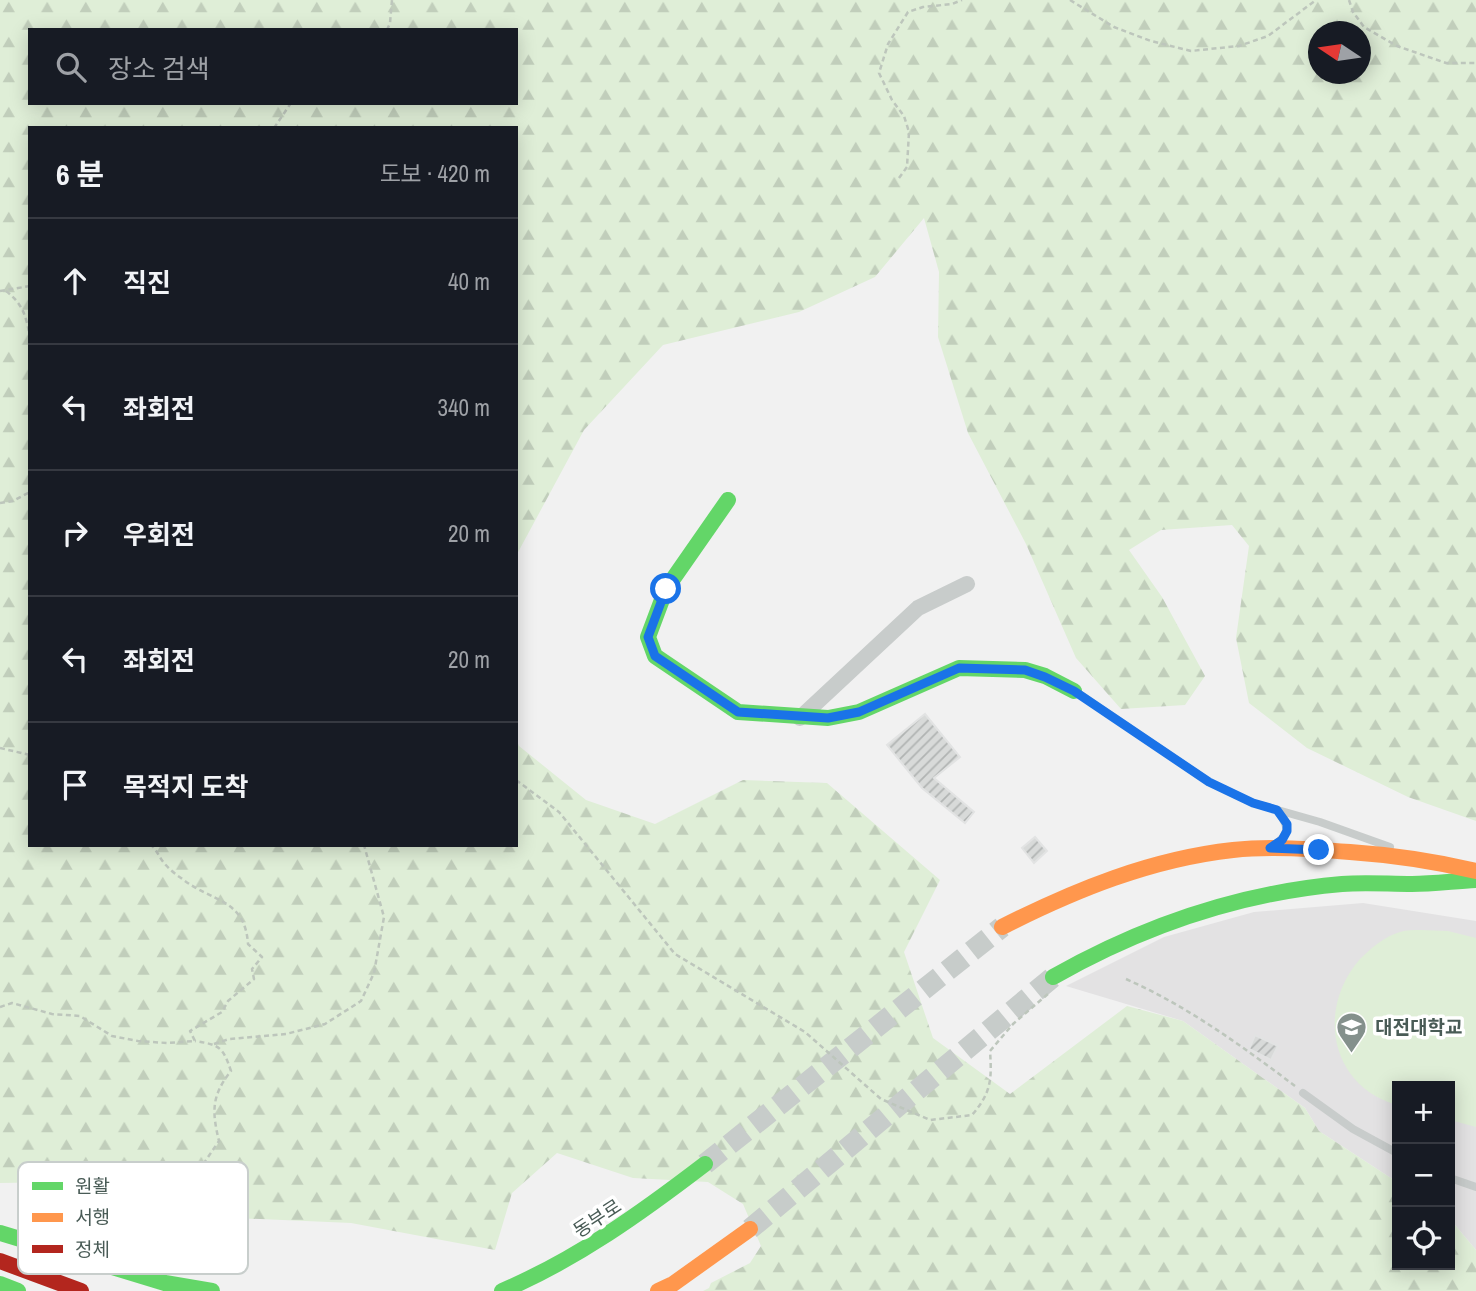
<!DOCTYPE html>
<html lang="ko">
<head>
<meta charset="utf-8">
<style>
  :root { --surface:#171b24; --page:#20242c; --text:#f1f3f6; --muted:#9ea1a6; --line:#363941 }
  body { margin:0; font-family:"Archivo Narrow","Noto Sans KR",sans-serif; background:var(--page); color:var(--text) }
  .controls { position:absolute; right:21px; bottom:21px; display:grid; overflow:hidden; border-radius:0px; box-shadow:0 4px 18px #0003 }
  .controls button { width:63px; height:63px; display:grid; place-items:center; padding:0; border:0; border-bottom:2px solid var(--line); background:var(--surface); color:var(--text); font:35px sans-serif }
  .compass { position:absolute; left:1308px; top:21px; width:63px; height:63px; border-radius:50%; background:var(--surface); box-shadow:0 4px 18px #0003; rotate:283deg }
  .stop { position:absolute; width:21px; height:21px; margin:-16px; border:5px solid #1a73e8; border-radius:50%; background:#fff }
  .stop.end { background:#1a73e8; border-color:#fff; box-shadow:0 2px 7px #0008 }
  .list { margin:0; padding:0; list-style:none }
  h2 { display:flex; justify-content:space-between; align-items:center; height:91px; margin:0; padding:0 28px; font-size:30px }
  h2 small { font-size:23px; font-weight:400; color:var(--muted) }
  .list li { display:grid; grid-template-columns:46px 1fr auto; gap:21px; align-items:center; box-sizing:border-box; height:126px; padding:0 28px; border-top:2px solid var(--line) }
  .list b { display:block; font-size:26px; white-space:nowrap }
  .list em { font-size:23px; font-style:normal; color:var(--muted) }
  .icon { flex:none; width:38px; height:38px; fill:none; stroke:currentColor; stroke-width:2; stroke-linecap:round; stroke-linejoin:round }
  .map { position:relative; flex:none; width:1476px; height:1291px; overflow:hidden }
  .search { position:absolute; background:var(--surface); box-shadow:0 4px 18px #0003; left:28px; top:28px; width:490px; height:77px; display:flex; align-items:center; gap:18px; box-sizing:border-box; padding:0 24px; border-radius:0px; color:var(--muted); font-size:26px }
  .panel { position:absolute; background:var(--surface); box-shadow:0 4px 18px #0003; left:28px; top:126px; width:490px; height:721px; border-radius:0px }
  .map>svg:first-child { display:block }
  .education { fill:#e3e2e3 }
  .forest { fill:url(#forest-firs); fill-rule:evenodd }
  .park { fill:#dfeed7 }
  .building { fill:url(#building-hatch); stroke:#e2e3e3; stroke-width:2 }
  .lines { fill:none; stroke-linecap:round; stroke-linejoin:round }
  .secondary-tunnel { stroke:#c7ccca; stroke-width:21; stroke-dasharray:21 10; stroke-linecap:butt }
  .path { stroke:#bdc6bc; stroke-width:2.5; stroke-dasharray:5 3.5; stroke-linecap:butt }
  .lane { stroke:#c8cccb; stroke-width:8 }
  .street { stroke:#c8cccb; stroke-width:16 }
  .fast { stroke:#63d668; stroke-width:16 }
  .slow { stroke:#ff974d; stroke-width:16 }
  .jam { stroke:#b3261e; stroke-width:16 }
  .route { stroke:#1a73e8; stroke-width:9 }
  .labels { text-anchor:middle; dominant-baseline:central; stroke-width:7; stroke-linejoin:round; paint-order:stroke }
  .poi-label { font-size:19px; font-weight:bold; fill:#495b56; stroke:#fff; text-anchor:start }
  .street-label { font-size:19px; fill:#495b56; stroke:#fff }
  .key { fill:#fff; stroke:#c8cecc; stroke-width:2 }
  .key-label { font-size:19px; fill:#495b56 }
</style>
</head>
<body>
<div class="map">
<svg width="1476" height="1291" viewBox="0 0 1476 1291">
  <defs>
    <pattern id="forest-firs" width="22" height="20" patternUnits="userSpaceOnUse" patternTransform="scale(1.75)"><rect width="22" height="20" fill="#dfeed7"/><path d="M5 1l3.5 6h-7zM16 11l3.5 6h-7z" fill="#c1cebb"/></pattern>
    <pattern id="building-hatch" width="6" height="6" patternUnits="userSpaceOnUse" patternTransform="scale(1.75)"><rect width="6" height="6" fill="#d8dad9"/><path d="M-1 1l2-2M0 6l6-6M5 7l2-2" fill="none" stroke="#b1b4b3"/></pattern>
  </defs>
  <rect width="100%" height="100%" fill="#f1f1f1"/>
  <path class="education" d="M1363,903L1476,921V1250L1450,1219V1086H1397V1182L1319,1131L1305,1108L1183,1021L1066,986L1164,937L1254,912Z"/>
  <path class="forest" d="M0,0H1476V821L1408,797L1307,748L1249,703L1236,638L1249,546L1232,525L1161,530L1129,550L1162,597L1205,676L1185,705L1121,709L1076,658L1026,544L968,433L938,337L939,272L924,218L875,277L799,312L663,345L584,430L516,556V128H30V845H516V739L519,746L586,800L655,824L743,780L827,783L940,880L904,952L933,1038L1010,1094L1127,1006L1183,1021L1305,1108L1319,1131L1397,1182V1265H1450V1219L1476,1250V1291H703L709,1288L711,1283L750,1263L761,1246L743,1204L708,1182L633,1178L557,1153L512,1193L495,1250L351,1223L234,1218L131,1181L0,1183ZM30,30H516V103H30ZM1318,32H1360V74H1318Z"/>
  <path class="park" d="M1421,930L1448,931L1476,938V1127L1450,1120V1086H1397V1105C1330,1086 1316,1009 1360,959C1370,949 1385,936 1400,932C1406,930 1414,930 1421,930Z"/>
  <path class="building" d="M925,714L960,757L934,778L974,812L965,823L922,788L887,745Z
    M1035,837L1047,851L1034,863L1022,848Z
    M1255,1035L1278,1046L1271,1060L1249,1049Z"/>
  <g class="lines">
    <path class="secondary-tunnel" d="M705,1164L1002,927
      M750,1229L1053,977"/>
    <path class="path" d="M1070,0L1114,27L1151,41L1191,51L1239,46L1268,36L1316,0
      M1349,0L1353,12L1364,27L1397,46L1446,63H1476
      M387,30L390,23L392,0
      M274,128L291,103
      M899,178L907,167L909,132L904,116L892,100L879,73L888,44L908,12L923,7L952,4L962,0
      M0,291L30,286
      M6,291C23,304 26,316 30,337
      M0,503L13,501L30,492
      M0,748L30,755
      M516,780L559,812L675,954L805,1032L881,1099L930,1120L972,1115C991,1093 992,1080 990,1051L1013,1024L1049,993
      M1126,979C1187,1006 1242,1046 1295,1086
      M0,1007L12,1003L52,1014L80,1016L112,1036L138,1041L167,1043L195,1041L190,1031L222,1012L228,1001L254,979L252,969L262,957L248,944C245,898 211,902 181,878C175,874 169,869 164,863C159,857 157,850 151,845
      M214,1044L229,1039L286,1034L325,1024L361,1001L374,973L384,917L364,845
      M184,1268L196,1215L189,1185L219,1141C212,1112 211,1096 231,1071C223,1047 220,1045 195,1041"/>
    <path class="lane" d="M1075,691L1209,782L1253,803L1320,822L1390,847
      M1275,844C1292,833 1287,824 1277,810
      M1303,1093L1353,1129L1397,1153
      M1450,1178L1476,1187"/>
    <path class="street" d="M800,718L918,608L967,584"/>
    <path class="fast" d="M728,500L666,589L648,637L655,656L738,712L828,718L859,712L959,668L1025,670L1045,676L1074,691
      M1053,977C1143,926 1238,893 1342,884C1365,882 1388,884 1412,884C1433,884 1455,881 1476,880
      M0,1233L165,1283L212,1291
      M0,1284L18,1291
      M502,1291C577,1259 641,1213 705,1164"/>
    <path class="slow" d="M1002,927C1075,890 1151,859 1233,850C1272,846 1311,849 1350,852C1393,855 1434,861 1476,871
      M658,1291L673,1284L750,1229"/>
    <path class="jam" d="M0,1261L81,1291"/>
  </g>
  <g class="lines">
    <path class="route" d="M666,589L648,637L655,656L738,712L828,718L859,712L959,668L1025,670L1045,677L1074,691L1209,782L1253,803L1277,810L1287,824V831L1282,840L1270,848L1319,850"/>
  </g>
  <defs>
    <symbol id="university-pin" viewBox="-11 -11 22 30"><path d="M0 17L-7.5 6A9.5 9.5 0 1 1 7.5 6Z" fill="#84908c" stroke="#fff"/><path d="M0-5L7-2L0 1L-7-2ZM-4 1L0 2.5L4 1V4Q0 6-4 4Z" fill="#fff"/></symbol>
  </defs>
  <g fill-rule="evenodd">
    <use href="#university-pin" x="1334" y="1010" width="35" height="47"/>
  </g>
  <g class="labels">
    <g class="poi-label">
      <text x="1375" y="1027">대전대학교</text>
    </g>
    <g class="street-label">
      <text transform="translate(597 1218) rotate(-33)">동부로</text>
    </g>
  </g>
  <rect x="18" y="1162" width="230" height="112" rx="10" class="key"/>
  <rect x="32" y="1182" width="31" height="8" fill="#63d668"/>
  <rect x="32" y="1213" width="31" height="9" fill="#ff974d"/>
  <rect x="32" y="1245" width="31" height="8" fill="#b3261e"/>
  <g class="key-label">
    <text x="75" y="1193">원활</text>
    <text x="75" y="1224">서행</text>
    <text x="75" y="1256">정체</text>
  </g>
</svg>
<div class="controls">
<button>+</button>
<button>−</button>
<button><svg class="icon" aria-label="locate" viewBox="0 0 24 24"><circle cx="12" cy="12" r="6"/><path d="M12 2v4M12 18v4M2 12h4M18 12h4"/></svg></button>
</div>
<svg class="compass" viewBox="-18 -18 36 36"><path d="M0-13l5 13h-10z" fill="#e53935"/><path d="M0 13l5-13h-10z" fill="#9ea1a6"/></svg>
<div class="stop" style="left:666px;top:589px"></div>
<div class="stop end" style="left:1319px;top:850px"></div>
<div class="search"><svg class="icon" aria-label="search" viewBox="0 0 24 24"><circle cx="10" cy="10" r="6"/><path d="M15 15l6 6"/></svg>장소 검색</div>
<section class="panel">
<h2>6 분<small>도보 · 420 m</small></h2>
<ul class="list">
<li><svg class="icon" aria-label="ahead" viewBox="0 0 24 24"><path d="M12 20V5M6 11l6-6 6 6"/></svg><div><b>직진</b></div><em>40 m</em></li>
<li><svg class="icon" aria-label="left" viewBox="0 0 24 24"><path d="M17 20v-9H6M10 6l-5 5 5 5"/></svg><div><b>좌회전</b></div><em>340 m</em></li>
<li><svg class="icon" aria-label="right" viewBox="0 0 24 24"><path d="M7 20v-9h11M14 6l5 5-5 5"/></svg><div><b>우회전</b></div><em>20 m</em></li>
<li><svg class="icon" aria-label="left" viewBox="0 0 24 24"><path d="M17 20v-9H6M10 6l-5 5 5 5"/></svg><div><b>좌회전</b></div><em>20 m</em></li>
<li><svg class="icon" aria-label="arrive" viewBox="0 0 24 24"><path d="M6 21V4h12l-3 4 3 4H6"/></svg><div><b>목적지 도착</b></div></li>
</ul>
</section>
</div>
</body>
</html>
